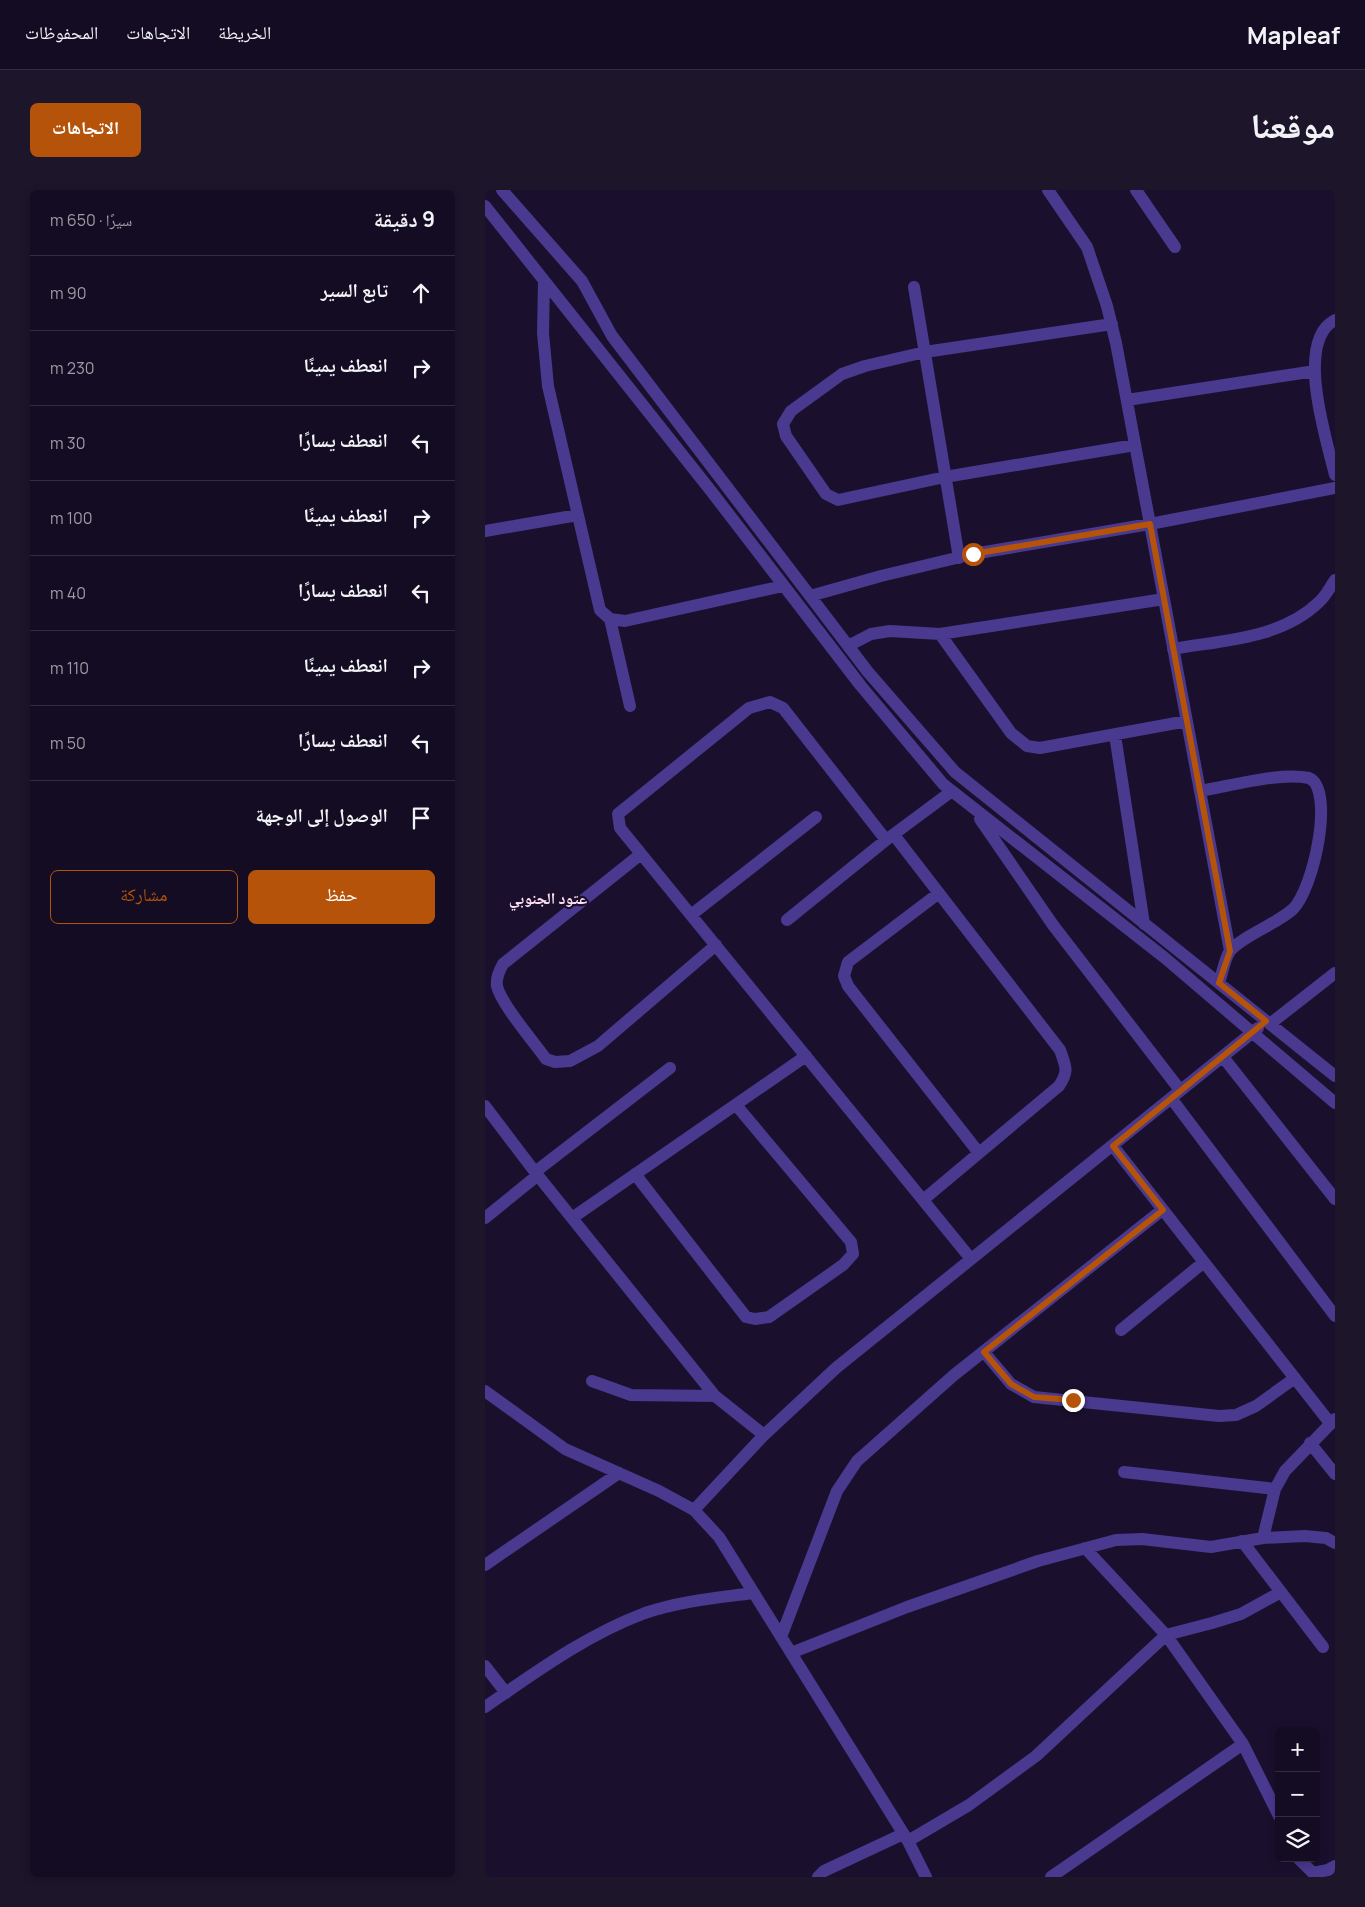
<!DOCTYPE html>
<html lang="ar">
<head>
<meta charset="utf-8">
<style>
  :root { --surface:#140c22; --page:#1d152a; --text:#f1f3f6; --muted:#9d9ba5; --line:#332c40; --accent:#b45309 }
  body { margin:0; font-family:Manrope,"Noto Naskh Arabic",sans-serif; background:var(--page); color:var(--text); direction:rtl }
  .controls { position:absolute; right:15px; bottom:15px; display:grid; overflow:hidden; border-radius:8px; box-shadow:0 2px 8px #0003 }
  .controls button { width:45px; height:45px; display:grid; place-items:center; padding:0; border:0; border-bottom:1px solid var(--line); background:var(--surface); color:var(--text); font:25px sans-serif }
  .stop { position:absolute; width:15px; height:15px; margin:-11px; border:4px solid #b45309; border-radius:50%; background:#fff }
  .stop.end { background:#b45309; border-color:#fff; box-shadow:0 1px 5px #0008 }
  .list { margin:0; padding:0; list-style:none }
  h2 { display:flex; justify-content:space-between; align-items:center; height:65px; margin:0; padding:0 20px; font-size:21px }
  h2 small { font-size:16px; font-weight:400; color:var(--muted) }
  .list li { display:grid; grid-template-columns:32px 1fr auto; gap:15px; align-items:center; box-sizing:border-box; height:75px; padding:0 20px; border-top:1px solid var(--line) }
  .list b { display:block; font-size:19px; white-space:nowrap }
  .list em { font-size:16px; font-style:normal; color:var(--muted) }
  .actions { display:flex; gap:10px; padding:15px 20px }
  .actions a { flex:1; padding:11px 0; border:1px solid var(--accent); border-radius:8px; text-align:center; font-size:18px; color:var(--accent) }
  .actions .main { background:var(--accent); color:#fff }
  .icon { flex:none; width:28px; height:28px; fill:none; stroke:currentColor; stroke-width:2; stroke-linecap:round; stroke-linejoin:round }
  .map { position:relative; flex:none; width:850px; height:1687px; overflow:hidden; direction:ltr; border-radius:8px }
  header { display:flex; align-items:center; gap:30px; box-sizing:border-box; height:70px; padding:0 25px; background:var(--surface); border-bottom:1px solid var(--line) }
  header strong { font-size:24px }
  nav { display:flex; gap:28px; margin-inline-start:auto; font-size:18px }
  .intro { display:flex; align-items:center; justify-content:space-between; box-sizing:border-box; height:120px; padding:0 30px }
  h1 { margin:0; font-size:35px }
  .button { padding:12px 22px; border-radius:8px; background:var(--accent); color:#fff; font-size:18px; font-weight:700 }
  main { display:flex; gap:30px; padding:0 30px }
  aside { flex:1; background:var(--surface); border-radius:8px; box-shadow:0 2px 8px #0003 }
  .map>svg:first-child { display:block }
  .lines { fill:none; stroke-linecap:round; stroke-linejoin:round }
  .minor { stroke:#49398f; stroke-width:12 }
  .route { stroke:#b45309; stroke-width:6 }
  .labels { text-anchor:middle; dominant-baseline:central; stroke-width:4.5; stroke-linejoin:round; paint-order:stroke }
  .neighbourhood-label { font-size:16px; font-weight:bold; fill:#ffdfef; stroke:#1a102e }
</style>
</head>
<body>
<header>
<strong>Mapleaf</strong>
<nav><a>الخريطة</a><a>الاتجاهات</a><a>المحفوظات</a></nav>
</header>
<div class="intro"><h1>موقعنا</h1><a class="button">الاتجاهات</a></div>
<main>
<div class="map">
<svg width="850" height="1687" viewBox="0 0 850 1687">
  <rect width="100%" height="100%" fill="#1a102e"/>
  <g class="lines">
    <path class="minor" d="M17,0L97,91L127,146L383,482L470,582L850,886
      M563,0L602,57L622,116L631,153L745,761
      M651,0L690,57
      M0,16L226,301L376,496L458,594L680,768L850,913
      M59,91L58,143L63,196L115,420L125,429L140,431L298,396
      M429,97L474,368
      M850,130C809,151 842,251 850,285
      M627,134L440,162L380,176L357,184L306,221L298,234L301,246L341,304L353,310L460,287L650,255
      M642,210L830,181
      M0,341L93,325
      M325,406L396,386L488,364L665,334L850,298
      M125,429L145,516
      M455,444L526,543L542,556L555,558L702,531
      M363,456L386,444L405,441L455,444L679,409
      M688,459C738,450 796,449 834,412C841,406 845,397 850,390
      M630,545L659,734
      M715,601C746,596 794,582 824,588C850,599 829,698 808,719C792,734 757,746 745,761C740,767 737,785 734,793
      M495,629L568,735L695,900
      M409,645L575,860C581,877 584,881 574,896L438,1010
      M401,650L298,518L285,512L264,518L133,624L135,638L486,1069
      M156,664L18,774C14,781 11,789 12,796C16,814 49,852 61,869L70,872L85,871L113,856L231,755
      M454,703L363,772L359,786L363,796L494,963
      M206,725L331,627
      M302,730L401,650L467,601
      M785,834L850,783
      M738,867L850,1009
      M686,908L850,1126
      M0,916L50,982L230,1206L279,1245
      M628,956L845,1233
      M50,982L185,878
      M150,984L261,1127L270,1129L284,1127L358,1075L368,1064L366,1052L251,915
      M0,1028L53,985
      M87,1028L321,866
      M636,1140L719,1072
      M499,1162L526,1194L549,1207L734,1226L751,1225L771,1216L810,1188
      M107,1191L146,1205L230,1206
      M0,1201L80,1259L174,1301L209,1320L234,1347L423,1651L441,1687
      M825,1253L850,1284
      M639,1282L790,1299
      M209,1320L279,1245L351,1178L773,838
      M778,1348L790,1299L800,1281L850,1229
      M757,1351L838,1457
      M600,1358L681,1445L758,1554L794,1626
      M0,1375L134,1283
      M296,1447L352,1301L372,1271L469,1185L677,1020
      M306,1463L422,1417L553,1371L631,1350L657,1349L726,1357L778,1348L820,1346L841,1348L850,1353
      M0,1476L21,1503
      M0,1517C51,1482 101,1445 160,1423C195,1411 232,1408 268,1403
      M423,1651L484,1615L551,1566L681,1445L727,1433L756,1424L796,1402
      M813,1668L828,1683L843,1680L850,1676
      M333,1687L339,1681L418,1644
      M566,1687L758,1554"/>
  </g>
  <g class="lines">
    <path class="route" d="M488,364L665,334L745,761L734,793L781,831L628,956L678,1020L499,1162L526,1194L549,1207L588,1210"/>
  </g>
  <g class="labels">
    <g class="neighbourhood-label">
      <text x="63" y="708">عتود الجنوبي</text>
    </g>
  </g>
</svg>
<div class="controls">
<button>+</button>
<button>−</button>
<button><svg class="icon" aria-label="layers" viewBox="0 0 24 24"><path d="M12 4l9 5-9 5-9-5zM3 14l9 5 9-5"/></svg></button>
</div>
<div class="stop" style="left:488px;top:364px"></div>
<div class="stop end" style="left:588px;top:1210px"></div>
</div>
<aside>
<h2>9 دقيقة<small>سيرًا · 650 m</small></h2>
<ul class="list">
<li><svg class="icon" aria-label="ahead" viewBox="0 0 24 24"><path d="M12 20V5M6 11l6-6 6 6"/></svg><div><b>تابع السير</b></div><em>90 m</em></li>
<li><svg class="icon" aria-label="right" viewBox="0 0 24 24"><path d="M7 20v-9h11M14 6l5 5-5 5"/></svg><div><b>انعطف يمينًا</b></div><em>230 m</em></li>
<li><svg class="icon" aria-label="left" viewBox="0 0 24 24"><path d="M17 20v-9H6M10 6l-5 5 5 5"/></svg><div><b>انعطف يسارًا</b></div><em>30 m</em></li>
<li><svg class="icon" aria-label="right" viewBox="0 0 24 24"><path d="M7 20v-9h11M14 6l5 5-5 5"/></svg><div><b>انعطف يمينًا</b></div><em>100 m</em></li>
<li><svg class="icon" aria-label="left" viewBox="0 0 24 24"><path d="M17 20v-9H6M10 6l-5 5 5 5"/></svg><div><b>انعطف يسارًا</b></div><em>40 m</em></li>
<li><svg class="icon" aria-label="right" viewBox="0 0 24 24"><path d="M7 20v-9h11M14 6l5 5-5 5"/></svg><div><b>انعطف يمينًا</b></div><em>110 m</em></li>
<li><svg class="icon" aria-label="left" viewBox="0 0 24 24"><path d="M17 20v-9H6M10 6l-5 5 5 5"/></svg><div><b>انعطف يسارًا</b></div><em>50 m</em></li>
<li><svg class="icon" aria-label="arrive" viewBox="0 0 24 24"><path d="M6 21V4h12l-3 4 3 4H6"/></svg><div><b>الوصول إلى الوجهة</b></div></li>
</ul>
<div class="actions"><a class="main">حفظ</a><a>مشاركة</a></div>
</aside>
</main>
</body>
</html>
